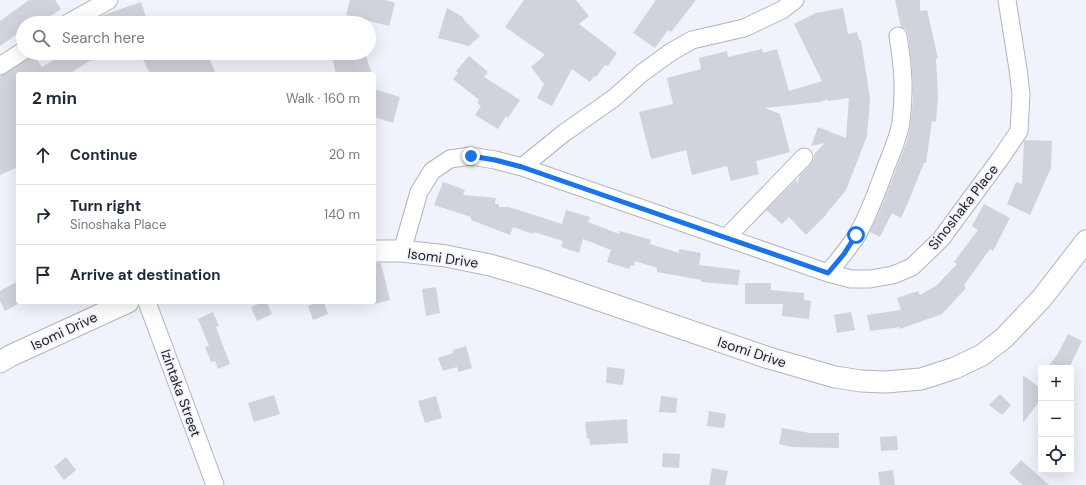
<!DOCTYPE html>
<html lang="en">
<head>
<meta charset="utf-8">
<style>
  :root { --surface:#fff; --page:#f2f2f3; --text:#1f2937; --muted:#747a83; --line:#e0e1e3 }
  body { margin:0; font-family:"DM Sans",sans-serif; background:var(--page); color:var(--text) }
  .controls { position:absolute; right:12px; bottom:12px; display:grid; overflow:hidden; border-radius:4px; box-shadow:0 4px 16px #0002 }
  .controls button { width:36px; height:36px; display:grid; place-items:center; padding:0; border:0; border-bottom:1px solid var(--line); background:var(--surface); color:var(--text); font:20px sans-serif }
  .stop { position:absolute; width:12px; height:12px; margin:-9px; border:3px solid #1a73e8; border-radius:50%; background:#fff }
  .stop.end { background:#1a73e8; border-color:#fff; box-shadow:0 1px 4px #0008 }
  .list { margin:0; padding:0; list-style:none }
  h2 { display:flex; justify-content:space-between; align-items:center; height:52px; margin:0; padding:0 16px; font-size:17px }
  h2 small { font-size:13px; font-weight:400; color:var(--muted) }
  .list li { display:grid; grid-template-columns:26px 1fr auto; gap:12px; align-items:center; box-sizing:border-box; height:60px; padding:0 16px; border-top:1px solid var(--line) }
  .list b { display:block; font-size:15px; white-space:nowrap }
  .list p { margin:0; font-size:13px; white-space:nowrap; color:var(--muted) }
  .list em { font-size:13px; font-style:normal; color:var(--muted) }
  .icon { flex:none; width:22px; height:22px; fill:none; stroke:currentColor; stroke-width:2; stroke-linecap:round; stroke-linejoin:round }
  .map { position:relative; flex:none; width:1086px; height:485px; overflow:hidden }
  .search { position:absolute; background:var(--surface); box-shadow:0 4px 16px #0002; left:16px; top:16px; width:360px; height:44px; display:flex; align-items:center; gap:10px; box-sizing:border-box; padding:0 14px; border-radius:22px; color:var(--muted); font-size:15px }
  .panel { position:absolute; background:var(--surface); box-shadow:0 4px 16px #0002; left:16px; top:72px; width:360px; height:232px; border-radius:4px }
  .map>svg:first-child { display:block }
  .building { fill:#d0d2dc }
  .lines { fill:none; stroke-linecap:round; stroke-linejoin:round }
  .minor-casing { stroke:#b2b3bd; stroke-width:19 }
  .tertiary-casing { stroke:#b2b3bd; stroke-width:23 }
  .minor { stroke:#fff; stroke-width:17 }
  .tertiary { stroke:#fff; stroke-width:21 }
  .route { stroke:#1a73e8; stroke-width:5 }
  .labels { text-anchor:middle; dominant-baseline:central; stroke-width:3.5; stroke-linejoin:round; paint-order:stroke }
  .street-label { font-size:14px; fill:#212125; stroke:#f0f2fc }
</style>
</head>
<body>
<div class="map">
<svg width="1086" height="485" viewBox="0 0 1086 485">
  <rect width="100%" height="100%" fill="#f0f2fc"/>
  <path class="building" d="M29,0H55L61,9L40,23H23V30L0,46V21Z
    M350,0H385L395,3L389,26L346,15Z
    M524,0H576L589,16L579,24L617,53L608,66L605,65L596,77L594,76L590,82L572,69L552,106L537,98L544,84L531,67L545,55L505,27Z
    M656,0H696L671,32L668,30L655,48L633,33Z
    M895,0H920V11L927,10L938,58L936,59L938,97L936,122L932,121L926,163H924L907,205L901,218L892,213L880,237L870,232L882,206L907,141L910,128L913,100L912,67L908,34L906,29L901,27Z
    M141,2L148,23H88L103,15Z
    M447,8L463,17L464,20L480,36L469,46L438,38Z
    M843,8L848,34L857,32L859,40H861L870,99L867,136L846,190L826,214H827L806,235L789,217L782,224L766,210L796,180L797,184L800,175L811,164L814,159V154L825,143L811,146L818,127L846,138L849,98L828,101V99L820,102L765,108L780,114L790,152L756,161L759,174L731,181L727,166L692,175L686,150L651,159L639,112L673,104L667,78L701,69L699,58L727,51L728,57L762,49L763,53L777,49L789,91L822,81L794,24L816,13Z
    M32,53L42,67L65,53H102L69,74H18V167L0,175V76L5,74L28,59L32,56Z
    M140,53H207L216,74H150Z
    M331,53H365L372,74H336Z
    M469,56L488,72L484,77L520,100L508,118L506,116L498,129L475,115L481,106L477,103L479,100L453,79L458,73L456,71Z
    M374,89L400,97L393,123L374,117Z
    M1025,140L1052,141L1051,168L1030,215L1007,204L1016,182L1022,184L1024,141Z
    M443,182L465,190L463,195L496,198L495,204H499V207H509L562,224L566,210L590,217L588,222L619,234L620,231L651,240L650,244L679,253V249L701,253L699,265L740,270L738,285L701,282V280L657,272V268L635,261L634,266L631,265L629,269L607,262L611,250L583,239L579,253L561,247L563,241L534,232L533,234L513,227L510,235L471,220V217L434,205Z
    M984,204L1010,218L993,251L990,249L964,285L966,288L942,314L900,329V327L870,331L867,315L901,310L897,298L918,291L920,295L936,286L957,264L954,262L978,230L972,226Z
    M374,263H381L390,300L374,304Z
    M18,281V304L5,311L0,301V291Z
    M745,283H771V290L804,293V300L811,301L809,319L782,316L783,304H745Z
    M436,287L440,313L426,316L422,289Z
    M319,302H324L328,314L313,320L308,306Z
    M261,303H267L272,314L257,321L251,307Z
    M213,312L219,326L216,327L230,364L218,369L215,361L211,362L205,347L209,346L198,319Z
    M851,312L855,330L837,333L834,315Z
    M1068,334L1082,341L1069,368H1047L1057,355Z
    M466,346L472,368L459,372L457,367L443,371L438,358L453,353V350Z
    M607,367L625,369L623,385L606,383Z
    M1023,375L1041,389V399L1023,423Z
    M1000,394L1011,405L1002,415L989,405Z
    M274,395L280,414L254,422L248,403Z
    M436,396L442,418L425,423L418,401Z
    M661,396L677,398L676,413L659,412Z
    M709,411L726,414L724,428L707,426Z
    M627,419L628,443L590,445L589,438L587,439L585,422Z
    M782,428L810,433H839V448L792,447L779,444Z
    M897,436L898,450L881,451L880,437Z
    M663,453L680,454L679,468L662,467Z
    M66,457L76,470L64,480L54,467Z
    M1021,460L1049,485H1023L1009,473Z
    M712,468L728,471L725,485H709Z
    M893,470L895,485H880L878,472Z"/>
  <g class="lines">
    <defs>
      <path id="minor" d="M68,23L109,0
        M0,66L23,51
        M522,167L564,133L614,98L642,73L671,52L692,40L744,28L782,10L795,0
        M726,238L804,157
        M402,251L419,192L432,171L450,159L471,156L495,160L522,167L828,273L851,279H870L893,275L912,267L941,239L1000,159L1019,131L1021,94L1018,69L1007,0
        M828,273C838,261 847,250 856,237C869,215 877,191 886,167C891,154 900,134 901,121C905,91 903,66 898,36
        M147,302L215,485"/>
      <path id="tertiary" d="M374,251H402L446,256L490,265L538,279L769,358L835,377L861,381L886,382L921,379L955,368L982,355L1004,338L1042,298L1086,241
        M0,362L10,356L128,302"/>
    </defs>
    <use href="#minor" class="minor-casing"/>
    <use href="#tertiary" class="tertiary-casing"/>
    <use href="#minor" class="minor"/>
    <use href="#tertiary" class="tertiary"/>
  </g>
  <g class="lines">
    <path class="route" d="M471,156L495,160L522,167L828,273L844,254L856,235"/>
  </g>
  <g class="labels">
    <g class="street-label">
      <text transform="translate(963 207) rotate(-52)">Sinoshaka Place</text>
      <text transform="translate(443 258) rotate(8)">Isomi Drive</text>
      <text transform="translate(64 331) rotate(-25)">Isomi Drive</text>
      <text transform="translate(752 352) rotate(18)">Isomi Drive</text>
      <text transform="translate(181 393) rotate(70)">Izintaka Street</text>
    </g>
  </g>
</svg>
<div class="controls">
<button>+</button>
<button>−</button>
<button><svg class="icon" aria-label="locate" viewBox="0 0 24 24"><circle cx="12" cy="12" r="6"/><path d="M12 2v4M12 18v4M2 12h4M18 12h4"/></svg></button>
</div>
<div class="stop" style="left:856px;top:235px"></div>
<div class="stop end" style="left:471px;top:156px"></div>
<div class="search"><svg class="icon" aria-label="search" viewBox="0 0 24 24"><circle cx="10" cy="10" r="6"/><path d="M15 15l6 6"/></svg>Search here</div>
<section class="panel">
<h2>2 min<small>Walk · 160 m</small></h2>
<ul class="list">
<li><svg class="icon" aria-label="ahead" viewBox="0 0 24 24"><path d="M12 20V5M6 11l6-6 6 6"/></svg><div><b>Continue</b></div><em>20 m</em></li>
<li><svg class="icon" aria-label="right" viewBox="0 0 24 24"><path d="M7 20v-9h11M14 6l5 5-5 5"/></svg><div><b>Turn right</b><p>Sinoshaka Place</p></div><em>140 m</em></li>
<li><svg class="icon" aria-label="arrive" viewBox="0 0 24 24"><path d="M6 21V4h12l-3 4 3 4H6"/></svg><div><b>Arrive at destination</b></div></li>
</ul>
</section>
</div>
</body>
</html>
